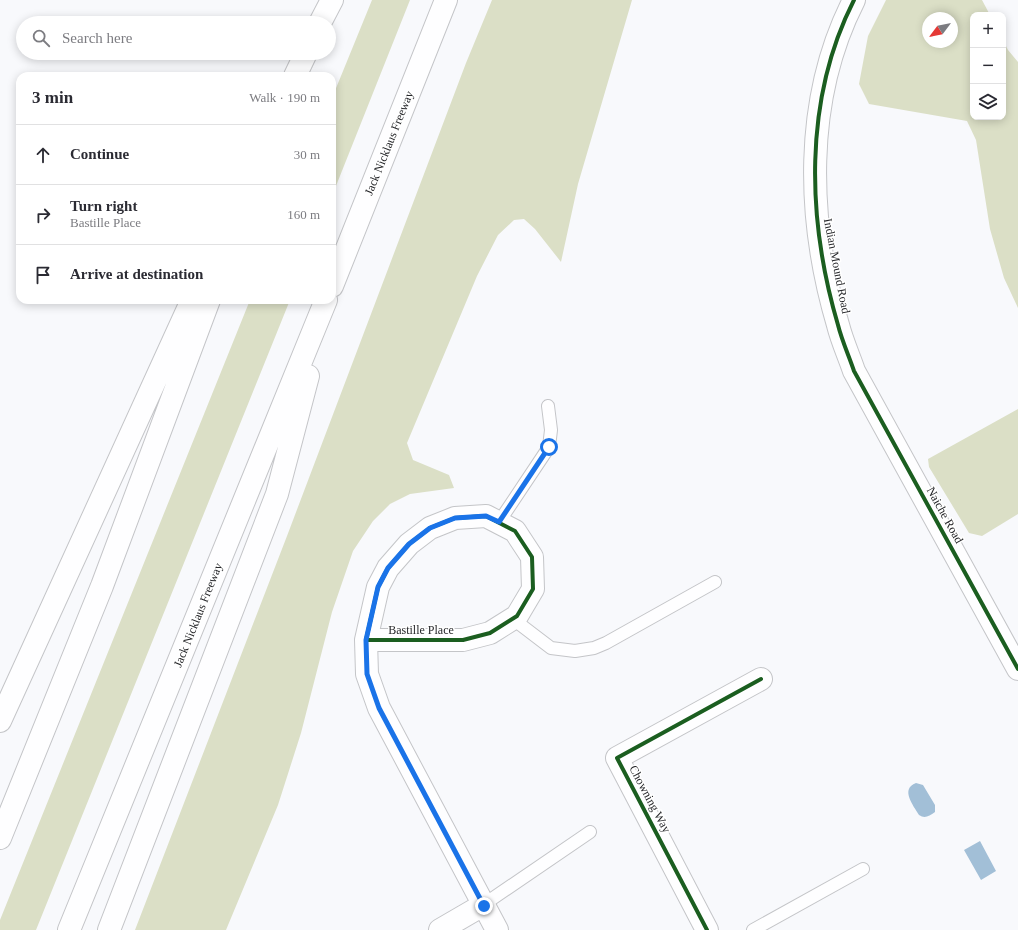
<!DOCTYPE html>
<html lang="en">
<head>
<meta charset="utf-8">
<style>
  :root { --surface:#fff; --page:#f7f7f7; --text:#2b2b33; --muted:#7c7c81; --line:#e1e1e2 }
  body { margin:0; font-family:Georgia,serif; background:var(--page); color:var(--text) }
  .controls { position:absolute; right:12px; top:12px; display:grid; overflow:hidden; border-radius:8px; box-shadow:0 2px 10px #0003 }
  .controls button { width:36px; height:36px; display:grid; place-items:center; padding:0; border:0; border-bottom:1px solid var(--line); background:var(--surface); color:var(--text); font:20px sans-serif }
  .compass { position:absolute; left:922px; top:12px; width:36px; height:36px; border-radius:50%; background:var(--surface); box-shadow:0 2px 10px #0003; rotate:238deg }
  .stop { position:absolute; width:12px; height:12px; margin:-9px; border:3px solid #1a73e8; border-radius:50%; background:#fff }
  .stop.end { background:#1a73e8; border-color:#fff; box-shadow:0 1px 4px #0008 }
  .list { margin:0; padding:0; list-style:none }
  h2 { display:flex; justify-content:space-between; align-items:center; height:52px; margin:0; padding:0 16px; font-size:17px }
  h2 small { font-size:13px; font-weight:400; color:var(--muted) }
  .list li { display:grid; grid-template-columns:26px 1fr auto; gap:12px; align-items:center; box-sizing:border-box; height:60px; padding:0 16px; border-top:1px solid var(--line) }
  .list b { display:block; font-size:15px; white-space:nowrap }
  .list p { margin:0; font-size:13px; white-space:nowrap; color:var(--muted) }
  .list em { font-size:13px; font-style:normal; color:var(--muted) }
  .icon { flex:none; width:22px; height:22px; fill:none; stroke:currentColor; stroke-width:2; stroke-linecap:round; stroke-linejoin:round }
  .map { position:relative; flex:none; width:1018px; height:930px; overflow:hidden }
  .search { position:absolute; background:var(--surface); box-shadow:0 2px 10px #0003; left:16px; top:16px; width:320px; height:44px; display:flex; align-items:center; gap:10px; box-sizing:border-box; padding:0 14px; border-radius:22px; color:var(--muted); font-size:15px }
  .panel { position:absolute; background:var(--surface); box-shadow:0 2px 10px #0003; left:16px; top:72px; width:320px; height:232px; border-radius:12px }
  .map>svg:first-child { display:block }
  .green { fill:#dbdfc6; fill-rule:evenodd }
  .water { fill:#a2bfd7 }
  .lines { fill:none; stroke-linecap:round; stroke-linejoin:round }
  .service-casing { stroke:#c4c5c8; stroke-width:14 }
  .minor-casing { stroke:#c4c5c8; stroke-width:24 }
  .motorway-casing { stroke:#c4c5c8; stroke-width:24 }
  .service { stroke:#fefeff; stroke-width:12 }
  .minor { stroke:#fefeff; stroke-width:22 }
  .motorway { stroke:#fefeff; stroke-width:22 }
  .cycleway-casing { stroke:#fff; stroke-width:6 }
  .cycleway { stroke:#1b5e20; stroke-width:4 }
  .route { stroke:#1a73e8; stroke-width:5 }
  .labels { text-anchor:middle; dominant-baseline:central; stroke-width:3; stroke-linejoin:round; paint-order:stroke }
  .street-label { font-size:12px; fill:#26272a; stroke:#fff }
</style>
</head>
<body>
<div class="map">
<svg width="1018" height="930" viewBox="0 0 1018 930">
  <rect width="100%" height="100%" fill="#f8f9fc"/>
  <path class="green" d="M372,0H410L332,196V98Z
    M492,0H632L578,184L561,262L535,229L524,219L514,220L498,235L477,276L407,443L413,460L449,475L454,488L410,494L390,504L373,521L353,551L332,612L301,733L278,805L226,930H135L287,536L466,63Z
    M886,0H982L990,15H973V117H1003V40L1008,50L1018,62V308L1004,278L990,229L976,140L967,121L869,104L859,84L868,36ZM928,18H952V42H928Z
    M250,300H290L36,930H0V920Z
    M1018,409V514L982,536L969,533L929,467L928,459Z"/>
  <path class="water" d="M916,783L923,785L935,805V812C929,816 925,819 919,815C913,805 900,789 916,783Z
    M980,841L996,871L981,880L964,850Z"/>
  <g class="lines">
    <defs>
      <path id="service" d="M499,522L549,447L551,430L548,406
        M513,619L551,648L575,651L594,648L606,643L715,582
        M483,905L590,832
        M753,930L863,869"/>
      <path id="minor" d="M854,0C803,100 807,220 838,325C842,341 849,356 854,371L1018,669
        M486,516L515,531L532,557L533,589L517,616L490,633L463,640H366L378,587L388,568L409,544L430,528L455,518Z
        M366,640L367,674L379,708L497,930
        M440,930L483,905
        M707,930L617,758L761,679"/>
      <path id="motorway" d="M320,23L332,0
        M295,76L306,53
        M332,286L446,0
        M0,721L192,300
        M0,838L102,586L209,300
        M69,930L326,300
        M109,930L277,494L308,376"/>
    </defs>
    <use href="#service" class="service-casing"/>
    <use href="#minor" class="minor-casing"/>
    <use href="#motorway" class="motorway-casing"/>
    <use href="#service" class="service"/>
    <use href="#minor" class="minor"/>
    <use href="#motorway" class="motorway"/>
    <defs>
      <path id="cycleway" d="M854,0C803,100 807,220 838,325C842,341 849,356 854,371L1018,669
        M486,516L515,531L532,557L533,589L517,616L490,633L463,640H366L378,587L388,568L409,544L430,528L455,518Z
        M707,930L617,758L761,679"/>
    </defs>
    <use href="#cycleway" class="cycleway-casing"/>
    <use href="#cycleway" class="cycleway"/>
  </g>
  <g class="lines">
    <path class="route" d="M484,906L379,708L367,674L366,640L378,587L388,568L409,544L430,528L455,518L486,516L499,522L549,447"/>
  </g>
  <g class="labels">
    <g class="street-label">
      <text transform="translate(389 143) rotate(-68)">Jack Nicklaus Freeway</text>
      <text transform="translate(837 266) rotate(79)">Indian Mound Road</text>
      <text transform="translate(945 515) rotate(61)">Naiche Road</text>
      <text transform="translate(198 615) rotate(-68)">Jack Nicklaus Freeway</text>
      <text x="421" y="630">Bastille Place</text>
      <text transform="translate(650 799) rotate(62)">Chowning Way</text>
    </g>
  </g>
</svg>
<div class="controls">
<button>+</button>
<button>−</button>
<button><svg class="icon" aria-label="layers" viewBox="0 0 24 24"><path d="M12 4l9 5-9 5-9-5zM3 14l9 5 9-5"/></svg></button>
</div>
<svg class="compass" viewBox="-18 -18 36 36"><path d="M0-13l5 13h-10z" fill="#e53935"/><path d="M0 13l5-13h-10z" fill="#7c7c81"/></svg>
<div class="stop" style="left:549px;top:447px"></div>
<div class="stop end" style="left:484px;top:906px"></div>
<div class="search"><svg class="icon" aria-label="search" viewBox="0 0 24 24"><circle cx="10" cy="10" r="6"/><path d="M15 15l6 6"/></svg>Search here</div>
<section class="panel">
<h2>3 min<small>Walk · 190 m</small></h2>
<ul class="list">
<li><svg class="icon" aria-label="ahead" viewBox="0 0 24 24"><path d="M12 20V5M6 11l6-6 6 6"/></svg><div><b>Continue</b></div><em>30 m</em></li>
<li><svg class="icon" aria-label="right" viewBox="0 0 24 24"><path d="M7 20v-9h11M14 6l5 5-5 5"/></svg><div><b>Turn right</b><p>Bastille Place</p></div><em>160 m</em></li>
<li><svg class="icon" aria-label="arrive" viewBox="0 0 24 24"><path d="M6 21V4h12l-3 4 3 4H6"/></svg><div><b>Arrive at destination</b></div></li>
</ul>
</section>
</div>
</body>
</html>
